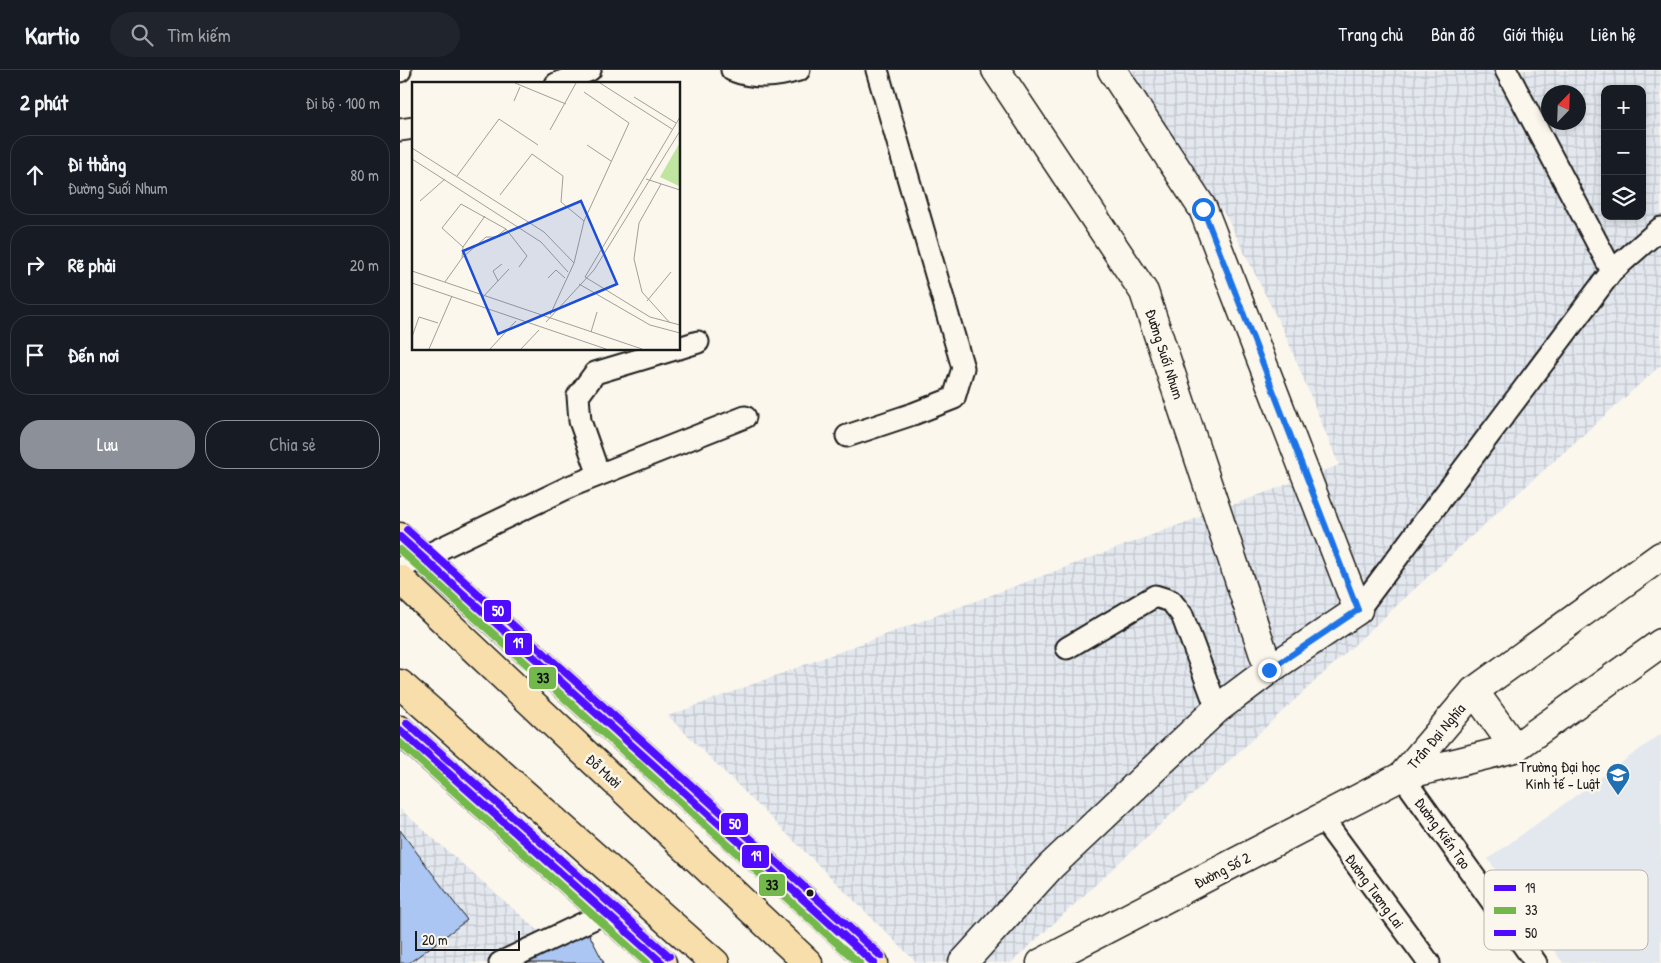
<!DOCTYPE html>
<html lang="vi">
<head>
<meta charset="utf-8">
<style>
  :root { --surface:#171b24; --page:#20242c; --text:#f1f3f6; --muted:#9ea1a6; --line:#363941; --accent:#8c9099 }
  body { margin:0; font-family:"Patrick Hand",sans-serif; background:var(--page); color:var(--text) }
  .controls { position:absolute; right:15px; top:15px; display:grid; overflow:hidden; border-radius:10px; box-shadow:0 2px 8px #0003 }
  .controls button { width:45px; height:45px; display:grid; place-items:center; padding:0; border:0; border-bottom:1px solid var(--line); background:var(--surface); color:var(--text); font:25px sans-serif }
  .compass { position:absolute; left:1141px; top:15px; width:45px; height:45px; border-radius:50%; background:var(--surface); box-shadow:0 2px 8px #0003; rotate:23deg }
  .scale { position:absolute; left:15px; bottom:12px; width:105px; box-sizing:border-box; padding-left:5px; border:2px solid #1c1c1c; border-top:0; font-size:14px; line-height:18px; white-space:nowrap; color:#1c1c1c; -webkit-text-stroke:4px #fbf7ec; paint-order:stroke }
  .stop { position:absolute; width:15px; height:15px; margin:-11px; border:4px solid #1a73e8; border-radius:50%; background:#fff }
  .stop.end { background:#1a73e8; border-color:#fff; box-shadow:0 1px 5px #0008 }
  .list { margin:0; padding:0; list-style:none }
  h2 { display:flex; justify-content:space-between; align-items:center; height:65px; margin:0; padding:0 20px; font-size:21px }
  h2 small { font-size:16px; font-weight:400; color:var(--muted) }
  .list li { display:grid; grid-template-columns:32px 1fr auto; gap:15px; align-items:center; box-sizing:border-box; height:80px; margin:0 10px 10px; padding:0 10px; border:1px solid var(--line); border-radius:20px }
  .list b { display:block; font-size:19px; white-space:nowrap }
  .list p { margin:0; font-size:16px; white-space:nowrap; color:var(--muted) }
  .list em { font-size:16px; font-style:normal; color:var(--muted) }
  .actions { display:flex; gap:10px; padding:15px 20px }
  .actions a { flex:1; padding:11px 0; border:1px solid var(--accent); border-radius:20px; text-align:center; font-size:18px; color:var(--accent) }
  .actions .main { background:var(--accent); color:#fff }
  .icon { flex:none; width:28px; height:28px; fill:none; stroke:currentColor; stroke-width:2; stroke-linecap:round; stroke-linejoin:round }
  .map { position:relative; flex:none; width:1261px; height:893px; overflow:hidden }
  header { display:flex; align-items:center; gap:30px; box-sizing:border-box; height:70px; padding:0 25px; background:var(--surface); border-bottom:1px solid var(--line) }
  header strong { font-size:24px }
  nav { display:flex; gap:28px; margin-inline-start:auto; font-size:18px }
  .search { width:350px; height:45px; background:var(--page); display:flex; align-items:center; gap:12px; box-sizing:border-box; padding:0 18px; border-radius:28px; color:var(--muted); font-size:19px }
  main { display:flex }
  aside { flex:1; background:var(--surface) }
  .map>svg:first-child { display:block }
  .built { fill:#e3e8ee }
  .industrial { fill:url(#industrial-grid); fill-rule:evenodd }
  .building { fill:#abc6f3; stroke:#1c1c1c }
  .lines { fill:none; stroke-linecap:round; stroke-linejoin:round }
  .service-casing { stroke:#1c1c1c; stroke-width:25 }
  .pedestrian-casing { stroke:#1c1c1c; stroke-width:31 }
  .minor-casing { stroke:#1c1c1c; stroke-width:31 }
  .tertiary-casing { stroke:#1c1c1c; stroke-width:31 }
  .trunk-casing { stroke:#1c1c1c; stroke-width:31 }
  .service { stroke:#fbf7ec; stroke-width:21 }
  .pedestrian { stroke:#fbf7ec; stroke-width:28 }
  .minor { stroke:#fbf7ec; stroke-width:28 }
  .tertiary { stroke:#fbf7ec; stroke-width:28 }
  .trunk { stroke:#f8deab; stroke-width:28 }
  .bus-1-casing { stroke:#fbf7ec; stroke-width:11 }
  .bus-2-casing { stroke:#fbf7ec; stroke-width:11 }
  .bus-3-casing { stroke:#fbf7ec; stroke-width:11 }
  .bus-1 { stroke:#4f0aff; stroke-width:8 }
  .bus-2 { stroke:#72b84b; stroke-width:8 }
  .bus-3 { stroke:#4f0aff; stroke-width:8 }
  .route { stroke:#1a73e8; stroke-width:6 }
  .bus-dot { fill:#1c1c1c; stroke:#fbf7ec; stroke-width:2 }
  .labels { text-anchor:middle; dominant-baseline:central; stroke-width:5; stroke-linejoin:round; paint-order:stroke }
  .street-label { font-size:15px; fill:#1c1c1c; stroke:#fbf7ec }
  .poi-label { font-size:15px; fill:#1c1c1c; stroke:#fbf7ec; text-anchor:end }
  .inset-road { fill:none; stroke:#a29f99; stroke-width:1 }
  .view { fill:#1d4ed8; fill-opacity:0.15; stroke:#1d4ed8; stroke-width:2.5 }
  .inset-edge { fill:none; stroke:#1c1c1c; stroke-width:2.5 }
  .key { fill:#fbf7ec; stroke:#b8b5ae; stroke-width:1 }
  .key-label { font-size:14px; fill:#1c1c1c }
  .line-badge { stroke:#fbf7ec; stroke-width:2 }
  .badge-label { font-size:14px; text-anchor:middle; font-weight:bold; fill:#fff }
  .pale-badge-label { font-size:14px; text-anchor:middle; font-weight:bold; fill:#111 }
</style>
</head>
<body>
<header>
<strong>Kartio</strong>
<div class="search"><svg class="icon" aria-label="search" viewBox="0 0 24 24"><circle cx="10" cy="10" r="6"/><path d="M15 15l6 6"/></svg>Tìm kiếm</div>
<nav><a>Trang chủ</a><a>Bản đồ</a><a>Giới thiệu</a><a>Liên hệ</a></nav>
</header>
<main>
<aside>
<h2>2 phút<small>Đi bộ · 100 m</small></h2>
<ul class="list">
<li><svg class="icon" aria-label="ahead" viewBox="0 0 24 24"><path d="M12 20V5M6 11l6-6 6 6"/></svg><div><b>Đi thẳng</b><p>Đường Suối Nhum</p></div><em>80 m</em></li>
<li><svg class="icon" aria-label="right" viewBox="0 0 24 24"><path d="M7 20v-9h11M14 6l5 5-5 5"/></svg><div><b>Rẽ phải</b></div><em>20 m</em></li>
<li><svg class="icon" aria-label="arrive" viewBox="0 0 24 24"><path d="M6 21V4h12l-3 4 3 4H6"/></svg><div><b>Đến nơi</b></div></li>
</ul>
<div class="actions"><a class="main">Lưu</a><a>Chia sẻ</a></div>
</aside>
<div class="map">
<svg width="1261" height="893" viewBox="0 0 1261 893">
  <defs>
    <pattern id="industrial-grid" width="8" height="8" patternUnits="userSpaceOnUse" patternTransform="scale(1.25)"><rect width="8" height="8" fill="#e3e8ee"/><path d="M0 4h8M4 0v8" fill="none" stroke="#c2c6cc"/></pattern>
  </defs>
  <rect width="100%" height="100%" fill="#fbf7ec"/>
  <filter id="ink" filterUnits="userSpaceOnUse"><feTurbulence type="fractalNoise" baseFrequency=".02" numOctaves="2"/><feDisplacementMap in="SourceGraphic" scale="10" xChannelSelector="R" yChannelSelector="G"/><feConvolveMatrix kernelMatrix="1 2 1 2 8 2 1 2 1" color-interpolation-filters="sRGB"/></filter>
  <g filter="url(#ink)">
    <path class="built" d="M1261,664V893H1163L1088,789Z"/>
    <path class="industrial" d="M727,0H1261V295L1114,427L611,893H517L268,646L939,395L885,264L827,148ZM1205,19H1242V146H1205ZM1148,22H1178V52H1148Z
      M0,739L175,893H0Z"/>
    <path class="building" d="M0,760L67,850L9,893H0Z
      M184,854L204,893H113Z"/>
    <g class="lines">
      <defs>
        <path id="service" d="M332,0C355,9 376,7 399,0
          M1106,0L1212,201
          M0,1V0
          M156,14L190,0
          M0,60L14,58
          M279,278L298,272
          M447,366L513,344L554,328L563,298L477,0
          M199,405L180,351L178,326L195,303L275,279
          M0,498L171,416L345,347
          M958,540L1212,201L1261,158
          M667,578L755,526L771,531L782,545L817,639
          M1002,706L1136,893
          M922,748L1029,893
          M100,893L207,842"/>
        <path id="pedestrian" d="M1074,621L1115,678"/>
        <path id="minor" d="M596,0L744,222L869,600
          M563,893L651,796L817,639L869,600L958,540L803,139L712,0"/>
        <path id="tertiary" d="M1002,706L1074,621L1261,486
          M641,893L1002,706L1115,678L1261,573"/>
        <path id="trunk" d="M0,467L474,893
          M0,509L408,893
          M0,614L315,893
          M0,660L262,893"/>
      </defs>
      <use href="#service" class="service-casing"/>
      <use href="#pedestrian" class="pedestrian-casing"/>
      <use href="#minor" class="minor-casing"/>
      <use href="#tertiary" class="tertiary-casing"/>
      <use href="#trunk" class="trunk-casing"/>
      <use href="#service" class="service"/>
      <use href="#pedestrian" class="pedestrian"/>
      <use href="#minor" class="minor"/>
      <use href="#tertiary" class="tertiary"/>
      <use href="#trunk" class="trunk"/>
      <defs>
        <path id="bus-1" d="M0,467L474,893
          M0,660L262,893"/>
        <path id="bus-2" d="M0,480L459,893
          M0,673L247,893"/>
        <path id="bus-3" d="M7,460L481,886
          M7,653L269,886"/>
      </defs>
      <use href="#bus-1" class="bus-1-casing"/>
      <use href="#bus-2" class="bus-2-casing"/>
      <use href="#bus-3" class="bus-3-casing"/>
      <use href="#bus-1" class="bus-1"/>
      <use href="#bus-2" class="bus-2"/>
      <use href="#bus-3" class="bus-3"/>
    </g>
  </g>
  <g class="lines" filter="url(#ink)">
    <path class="route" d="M803,139L958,540L869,600"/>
  </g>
  <defs>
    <symbol id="school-pin" viewBox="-11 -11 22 30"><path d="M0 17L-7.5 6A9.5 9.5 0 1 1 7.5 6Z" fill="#1f6fb2" stroke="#fbf7ec"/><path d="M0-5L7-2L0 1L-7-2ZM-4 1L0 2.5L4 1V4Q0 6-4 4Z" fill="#fff"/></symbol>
  </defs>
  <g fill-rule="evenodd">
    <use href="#school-pin" x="1204" y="691" width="28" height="38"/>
  </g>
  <circle class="bus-dot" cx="410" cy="823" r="4.5"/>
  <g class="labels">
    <g class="street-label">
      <text transform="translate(765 284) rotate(72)">Đường Suối Nhum</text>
      <text transform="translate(1036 666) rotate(-50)">Trần Đại Nghĩa</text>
      <text transform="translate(204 701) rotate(43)">Đỗ Mười</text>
      <text transform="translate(1043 763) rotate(54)">Đường Kiến Tạo</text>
      <text transform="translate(822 800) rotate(-27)">Đường Số 2</text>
      <text transform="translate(975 821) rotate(54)">Đường Tương Lai</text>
    </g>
    <g class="poi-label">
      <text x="1200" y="696">Trường Đại học<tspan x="1200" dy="17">Kinh tế - Luật</tspan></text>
    </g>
  </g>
  <g transform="translate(12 12)">
    <rect width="268" height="268" fill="#fbf7ec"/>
    <path d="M267,62V104L248,95Z" fill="#bfe5a0"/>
    <path class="inset-road" d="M103,1L154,22M188,1L260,47M222,15L264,41M102,19L108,5M138,48L164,1M175,63L199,79M0,66L132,150L162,181M0,77L129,160L156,190M45,94L87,37L126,63M234,97L268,108M249,102L227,141L222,177L230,210L258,241M88,113L120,72L151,94L149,120L172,139M8,119L33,97M94,147L115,174L107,185M50,176L51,165L73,134M0,189L230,267M173,195L268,35M173,195L238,235L268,243M136,196L144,188L153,196M86,199L81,189L90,182M33,200L50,176L74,155H84L94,147L49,122L30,146L51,165M0,201L194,267M167,202L238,243L268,251M70,216L97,187M235,219L259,190M138,233L162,181L172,139L217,41L172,10M134,240L182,188L268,49M179,250L185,230M0,255L7,235L26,241M17,267L40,214M78,267L104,239M109,267L127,248"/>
    <path class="view" d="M169,119L205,202L86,252L51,169Z"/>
    <rect width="268" height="268" class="inset-edge"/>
  </g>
  <rect x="1084" y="800" width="164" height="80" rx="8" class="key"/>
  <rect x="1094" y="815" width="22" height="6" fill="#4f0aff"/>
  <rect x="1094" y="837" width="22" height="7" fill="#72b84b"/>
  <rect x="1094" y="860" width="22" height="6" fill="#4f0aff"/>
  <g class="key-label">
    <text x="1125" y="823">19</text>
    <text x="1125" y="845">33</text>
    <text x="1125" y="868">50</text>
  </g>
  <g class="line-badge">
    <rect x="83" y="529" width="29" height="24" rx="5" fill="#4f0aff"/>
    <rect x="104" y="562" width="29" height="24" rx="5" fill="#4f0aff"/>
    <rect x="128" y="596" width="29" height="24" rx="5" fill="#72b84b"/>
    <rect x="320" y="742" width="29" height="24" rx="5" fill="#4f0aff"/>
    <rect x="341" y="774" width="29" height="25" rx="5" fill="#4f0aff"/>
    <rect x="358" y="803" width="28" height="24" rx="5" fill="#72b84b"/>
  </g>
  <g class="badge-label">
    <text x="98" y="546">50</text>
    <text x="118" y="578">19</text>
    <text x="335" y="759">50</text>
    <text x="356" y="791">19</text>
  </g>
  <g class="pale-badge-label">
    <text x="143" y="613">33</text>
    <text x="372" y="820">33</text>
  </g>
</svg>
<div class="controls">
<button>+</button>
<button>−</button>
<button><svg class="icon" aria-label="layers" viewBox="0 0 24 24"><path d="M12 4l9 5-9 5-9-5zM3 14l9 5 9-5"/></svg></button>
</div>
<svg class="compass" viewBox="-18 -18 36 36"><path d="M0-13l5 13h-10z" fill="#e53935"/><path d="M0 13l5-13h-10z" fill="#9ea1a6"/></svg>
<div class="scale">20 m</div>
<div class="stop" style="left:803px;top:139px"></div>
<div class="stop end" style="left:869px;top:600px"></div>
</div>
</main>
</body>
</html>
